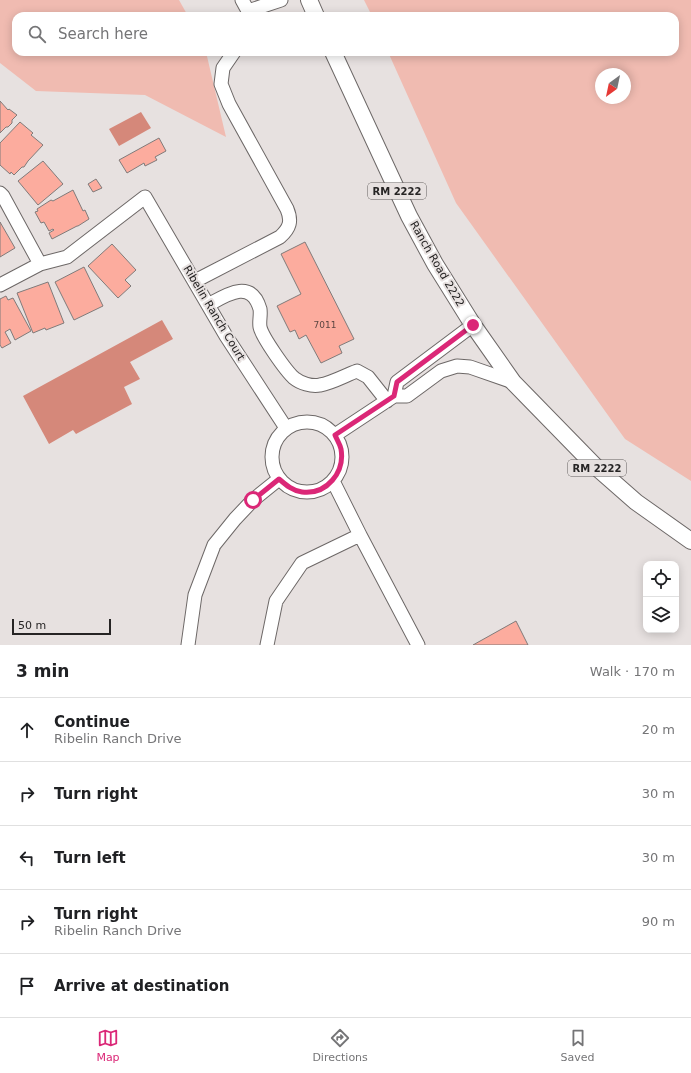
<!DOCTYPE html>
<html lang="en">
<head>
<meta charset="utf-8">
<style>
  :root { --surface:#fff; --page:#f2f2f2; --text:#202124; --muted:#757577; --line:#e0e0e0; --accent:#db2777 }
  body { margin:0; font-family:"DejaVu Sans",sans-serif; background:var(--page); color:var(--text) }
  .controls { position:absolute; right:12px; bottom:12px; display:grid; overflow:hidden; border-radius:8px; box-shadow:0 2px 10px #0003 }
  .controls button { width:36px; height:36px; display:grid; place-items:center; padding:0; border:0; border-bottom:1px solid var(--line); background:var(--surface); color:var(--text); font:20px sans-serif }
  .compass { position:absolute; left:595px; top:68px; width:36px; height:36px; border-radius:50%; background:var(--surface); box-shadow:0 2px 10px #0003; rotate:213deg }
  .scale { position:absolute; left:12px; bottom:10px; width:99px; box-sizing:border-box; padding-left:4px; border:2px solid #262424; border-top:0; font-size:11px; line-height:14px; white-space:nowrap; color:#262424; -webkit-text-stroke:3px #e7e1e0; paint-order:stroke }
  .stop { position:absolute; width:12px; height:12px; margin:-9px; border:3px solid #db2777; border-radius:50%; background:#fff }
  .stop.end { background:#db2777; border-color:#fff; box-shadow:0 1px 4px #0008 }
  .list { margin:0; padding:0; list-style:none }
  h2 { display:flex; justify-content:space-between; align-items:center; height:52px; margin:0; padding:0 16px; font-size:17px }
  h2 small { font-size:13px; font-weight:400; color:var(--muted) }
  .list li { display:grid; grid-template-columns:26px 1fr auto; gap:12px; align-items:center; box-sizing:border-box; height:64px; padding:0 16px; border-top:1px solid var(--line) }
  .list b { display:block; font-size:15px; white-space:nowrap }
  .list p { margin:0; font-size:13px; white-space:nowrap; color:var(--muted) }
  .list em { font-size:13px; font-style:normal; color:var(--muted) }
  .icon { flex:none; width:22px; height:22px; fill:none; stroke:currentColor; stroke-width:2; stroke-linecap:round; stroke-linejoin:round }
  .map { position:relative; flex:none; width:691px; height:645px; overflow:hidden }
  .search { position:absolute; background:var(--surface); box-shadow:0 2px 10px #0003; left:12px; right:12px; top:12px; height:44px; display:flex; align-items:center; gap:10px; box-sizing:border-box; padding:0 14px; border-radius:12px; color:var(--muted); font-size:15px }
  .sheet { height:372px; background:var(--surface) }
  nav { display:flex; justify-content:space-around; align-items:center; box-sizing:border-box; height:56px; border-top:1px solid var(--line); background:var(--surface); font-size:11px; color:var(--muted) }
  nav a { display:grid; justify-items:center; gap:2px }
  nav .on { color:var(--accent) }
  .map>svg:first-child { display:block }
  .green { fill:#f0bbb1; fill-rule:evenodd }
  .water { fill:#d5887a }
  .building { fill:#fcac9e; stroke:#807b7a }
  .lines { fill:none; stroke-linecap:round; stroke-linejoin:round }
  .minor-casing { stroke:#6d6867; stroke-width:15 }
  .major-casing { stroke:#6d6867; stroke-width:18 }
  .minor { stroke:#fff; stroke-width:13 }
  .major { stroke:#fff; stroke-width:16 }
  .route { stroke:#db2777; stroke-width:5 }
  .labels { text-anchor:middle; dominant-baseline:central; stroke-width:4; stroke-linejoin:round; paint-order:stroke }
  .number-label { font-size:9px; fill:#5c4642 }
  .shield { fill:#e7e1e0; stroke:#605d5c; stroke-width:1 }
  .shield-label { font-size:10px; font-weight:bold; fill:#262424 }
  .street-label { font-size:11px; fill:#262424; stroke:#e7e1e0 }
</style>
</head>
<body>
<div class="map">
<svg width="691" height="645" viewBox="0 0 691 645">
  <rect width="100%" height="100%" fill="#e7e1e0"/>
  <path class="green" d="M0,0H179L188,16H16V52H206L226,137L145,95L36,91L0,63Z
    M364,0H691V481L625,439L456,203L388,52H675V16H372ZM601,74H625V98H601Z"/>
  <path class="water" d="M141,112L151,128L119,146L109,129Z
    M162,320L173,339L130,362L140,379L124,387L132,404L76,434L73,430L49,444L23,396Z"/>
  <path class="building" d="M0,101L8,110L9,109L17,115L12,120V123L8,127H6L0,133Z
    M20,122L33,133L31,135L43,145L28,161L24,167H22L14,175L11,172L10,174L0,165V143Z
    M159,138L166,151L155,157L157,160L145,166L144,163L127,173L119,160Z
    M43,161L63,184L38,205L18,181Z
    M96,179L102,188L93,192L88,184Z
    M73,190L83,211L85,210L89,219L78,226H77L52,239L49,233L54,230L53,229L49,231L44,222L41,223L35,212L38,211L37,209L51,200L53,201Z
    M0,222L15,248L0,257Z
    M305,242L354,339L339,346L342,353L321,363L306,335L299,339L295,330L290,332L277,306L301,294L281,254Z
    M112,244L136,270L125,280L131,286L118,298L88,266Z
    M84,267L103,306L74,320L55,282Z
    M48,282L64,323L46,330L45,328L33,333L17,293Z
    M6,296L8,300L13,298L31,331L15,340L10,329L5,332L11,343L2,348L0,345V299Z
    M516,621L528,645H473Z"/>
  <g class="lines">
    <defs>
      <path id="minor" d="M242,0L248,11L281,0
        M0,193L3,196L40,264
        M195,281L280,237C290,228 292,221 287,209L229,104L221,84L223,68L234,52
        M0,285L40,264L67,257L145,197L226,336L286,428
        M208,305C226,295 251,278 260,309C261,315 259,321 260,327C262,337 286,371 294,378C300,383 312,387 320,385C332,383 346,375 357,371L368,377L387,401
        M394,396L397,382L473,325
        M272 457a35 35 0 1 1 70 0a35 35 0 1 1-70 0Z
        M335,435L394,396H407L441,371L457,366L470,367L513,382
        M333,481L360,535
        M188,645L195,595L214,545L235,519L253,500L279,479
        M267,645L276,601L302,563L360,535L418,645"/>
      <path id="major" d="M309,0L316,16
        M333,52L409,216L435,264L473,325L513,382L595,466L636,502L691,541"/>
    </defs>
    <use href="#minor" class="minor-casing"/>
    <use href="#major" class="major-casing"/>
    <use href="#minor" class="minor"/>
    <use href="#major" class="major"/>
  </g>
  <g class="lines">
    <path class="route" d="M253,500L279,479C286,485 293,491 302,492C327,495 345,472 341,449C340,444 337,440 335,435L394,396L397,382L473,325"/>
  </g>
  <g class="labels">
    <g class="number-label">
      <text x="325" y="325">7011</text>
    </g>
    <g class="shield">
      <rect x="368" y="183" width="58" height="16" rx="3"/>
      <rect x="568" y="460" width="58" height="16" rx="3"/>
    </g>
    <g class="shield-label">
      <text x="397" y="191">RM 2222</text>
      <text x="597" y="468">RM 2222</text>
    </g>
    <g class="street-label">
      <text transform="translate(437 264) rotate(60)">Ranch Road 2222</text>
      <text transform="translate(214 313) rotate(59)">Ribelin Ranch Court</text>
    </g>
  </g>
</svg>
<div class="controls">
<button><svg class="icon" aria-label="locate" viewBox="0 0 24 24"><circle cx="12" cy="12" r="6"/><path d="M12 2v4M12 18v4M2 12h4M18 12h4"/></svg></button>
<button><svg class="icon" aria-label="layers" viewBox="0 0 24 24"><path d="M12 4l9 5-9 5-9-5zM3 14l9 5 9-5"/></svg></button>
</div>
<svg class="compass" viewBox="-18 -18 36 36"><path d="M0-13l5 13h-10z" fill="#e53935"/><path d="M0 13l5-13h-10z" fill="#757577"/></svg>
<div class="scale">50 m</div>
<div class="stop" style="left:253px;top:500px"></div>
<div class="stop end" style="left:473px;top:325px"></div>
<div class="search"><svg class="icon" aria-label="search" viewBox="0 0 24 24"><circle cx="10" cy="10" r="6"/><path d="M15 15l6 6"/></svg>Search here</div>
</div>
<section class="sheet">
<h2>3 min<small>Walk · 170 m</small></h2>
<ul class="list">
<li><svg class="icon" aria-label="ahead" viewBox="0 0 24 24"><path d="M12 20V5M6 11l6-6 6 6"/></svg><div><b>Continue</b><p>Ribelin Ranch Drive</p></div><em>20 m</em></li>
<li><svg class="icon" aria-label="right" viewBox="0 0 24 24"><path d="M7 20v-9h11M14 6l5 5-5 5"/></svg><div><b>Turn right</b></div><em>30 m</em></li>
<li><svg class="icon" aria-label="left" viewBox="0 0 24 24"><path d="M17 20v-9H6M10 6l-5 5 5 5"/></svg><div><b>Turn left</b></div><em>30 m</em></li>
<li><svg class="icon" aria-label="right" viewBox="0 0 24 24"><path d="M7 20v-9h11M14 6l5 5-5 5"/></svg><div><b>Turn right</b><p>Ribelin Ranch Drive</p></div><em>90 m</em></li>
<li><svg class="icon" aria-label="arrive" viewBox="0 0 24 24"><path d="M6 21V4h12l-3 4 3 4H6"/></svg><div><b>Arrive at destination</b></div></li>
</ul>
</section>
<nav>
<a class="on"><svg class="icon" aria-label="map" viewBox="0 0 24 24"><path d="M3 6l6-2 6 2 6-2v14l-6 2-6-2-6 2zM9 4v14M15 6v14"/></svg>Map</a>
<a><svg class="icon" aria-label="directions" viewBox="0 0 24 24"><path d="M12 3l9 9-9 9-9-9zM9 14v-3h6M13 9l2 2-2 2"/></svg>Directions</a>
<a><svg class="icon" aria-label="saved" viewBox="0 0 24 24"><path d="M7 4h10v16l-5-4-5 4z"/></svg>Saved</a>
</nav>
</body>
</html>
